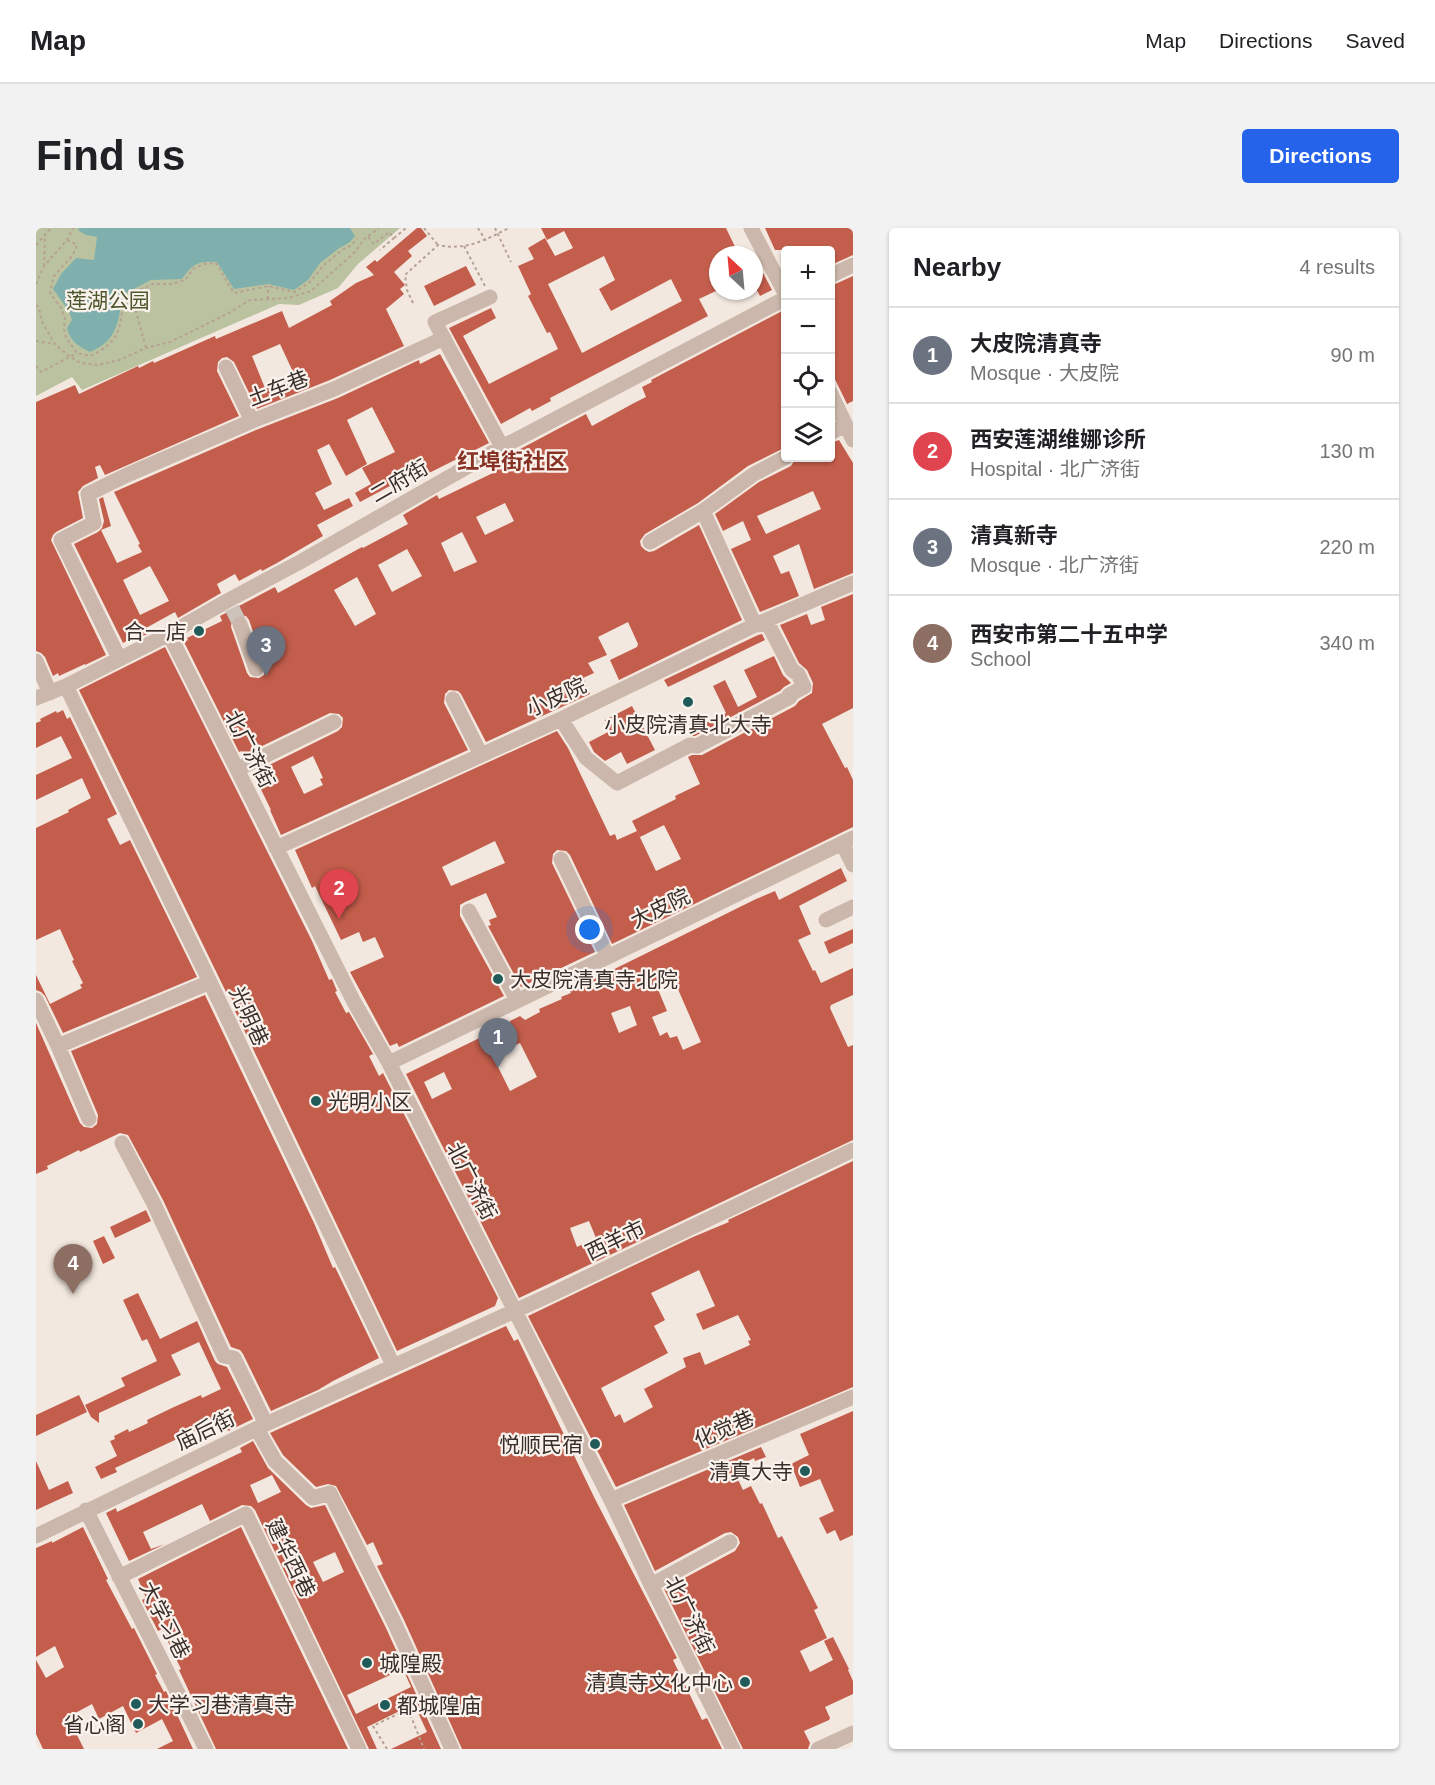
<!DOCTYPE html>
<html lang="en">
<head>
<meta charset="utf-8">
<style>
  :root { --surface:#fff; --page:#f2f2f2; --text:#202124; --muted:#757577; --line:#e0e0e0; --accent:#2563eb }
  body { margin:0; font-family:Arial,"Noto Sans SC",sans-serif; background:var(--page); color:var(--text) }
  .controls { position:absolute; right:18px; top:18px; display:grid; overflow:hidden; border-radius:6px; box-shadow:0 2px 4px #0004 }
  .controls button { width:54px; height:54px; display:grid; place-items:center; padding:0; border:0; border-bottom:2px solid var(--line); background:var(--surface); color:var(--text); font:30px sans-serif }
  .compass { position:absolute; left:673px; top:18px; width:54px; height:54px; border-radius:50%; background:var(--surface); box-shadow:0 2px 4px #0004; rotate:334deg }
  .you { position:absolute; left:554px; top:702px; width:21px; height:21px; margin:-15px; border:4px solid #fff; border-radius:50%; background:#1a73e8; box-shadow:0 0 0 9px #1a73e833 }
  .badge { display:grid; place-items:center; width:39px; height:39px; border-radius:50%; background:var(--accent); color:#fff; font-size:20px; font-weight:700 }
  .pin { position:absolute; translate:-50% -50px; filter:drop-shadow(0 2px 3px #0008) }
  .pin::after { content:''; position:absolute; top:32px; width:21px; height:18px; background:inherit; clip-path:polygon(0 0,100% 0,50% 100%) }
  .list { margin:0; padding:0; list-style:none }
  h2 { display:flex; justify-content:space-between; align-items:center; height:78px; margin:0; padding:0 24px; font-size:26px }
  h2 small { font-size:20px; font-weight:400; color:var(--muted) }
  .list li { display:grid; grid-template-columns:39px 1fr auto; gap:18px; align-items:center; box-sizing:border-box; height:96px; padding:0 24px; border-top:2px solid var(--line) }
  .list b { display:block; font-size:22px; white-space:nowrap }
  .list p { margin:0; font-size:20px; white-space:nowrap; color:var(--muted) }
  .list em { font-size:20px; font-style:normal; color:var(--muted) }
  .icon { flex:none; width:33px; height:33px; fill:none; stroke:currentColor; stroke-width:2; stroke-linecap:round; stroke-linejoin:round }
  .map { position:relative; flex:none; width:817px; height:1521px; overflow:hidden; border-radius:6px }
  header { display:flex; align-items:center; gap:36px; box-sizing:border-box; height:84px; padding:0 30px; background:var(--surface); border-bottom:2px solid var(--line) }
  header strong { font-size:28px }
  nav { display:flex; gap:33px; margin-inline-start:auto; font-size:21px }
  .intro { display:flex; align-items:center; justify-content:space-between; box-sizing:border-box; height:144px; padding:0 36px }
  h1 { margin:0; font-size:42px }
  .button { padding:15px 27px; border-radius:6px; background:var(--accent); color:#fff; font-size:21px; font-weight:700 }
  main { display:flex; gap:36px; padding:0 36px }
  aside { flex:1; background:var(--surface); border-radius:6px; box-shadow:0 2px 4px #0004 }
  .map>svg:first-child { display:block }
  .green { fill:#bac29f }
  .water { fill:#7fb0ad }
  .building { fill:#c45e4c; fill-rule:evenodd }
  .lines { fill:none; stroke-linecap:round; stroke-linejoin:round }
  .minor-tunnel { stroke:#cec3bb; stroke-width:15; stroke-dasharray:15 8; stroke-linecap:butt }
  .path { stroke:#b7a195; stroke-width:2; stroke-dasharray:3 3; stroke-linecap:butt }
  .minor { stroke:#cbb7ab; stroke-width:15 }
  .poi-dot { fill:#205a59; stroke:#faf2ec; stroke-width:2 }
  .labels { text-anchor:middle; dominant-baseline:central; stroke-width:4.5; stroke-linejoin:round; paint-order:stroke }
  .park-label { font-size:21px; fill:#4c572e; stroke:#faf2ec }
  .street-label { font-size:21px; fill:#392e2a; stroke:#faf2ec }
  .poi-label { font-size:21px; fill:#392e2a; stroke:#faf2ec; text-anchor:end }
  .neighbourhood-label { font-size:22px; font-weight:bold; fill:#873224; stroke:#faf2ec }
</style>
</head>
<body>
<header>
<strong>Map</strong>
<nav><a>Map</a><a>Directions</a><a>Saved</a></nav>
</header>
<div class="intro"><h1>Find us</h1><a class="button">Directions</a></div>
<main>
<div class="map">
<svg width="817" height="1521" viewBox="0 0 817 1521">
  <rect width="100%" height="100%" fill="#f3e8df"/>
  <path class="green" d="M0,0H364L322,36L302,60L263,77L243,76L46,162L36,149L0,168Z"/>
  <path class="water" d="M43,0H314L319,8L314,14L302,21L284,35L272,52L258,62L232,56L198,61L181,34C161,33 157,36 146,51L115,52L86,67C83,94 81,113 54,124C42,118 34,113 31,100L36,92L33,83L17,61L25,46L40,30L58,32L61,9L50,7L42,2Z"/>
  <path class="building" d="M381,0H385L391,8L372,23L376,28L358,44L369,57L364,61L368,66L350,81L368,118L294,152L221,181L198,134L191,129L186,130L182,134L181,143L203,188L69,247L64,237L59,239L62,250L47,258L42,264L47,290L20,304L17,307L15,312L70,427L49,437V436L23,448L22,445L17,448L9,429L5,425L0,423V174L39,157L43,166L102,138L103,140L117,133L118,135L179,108L180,111L246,83L253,100L296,77L294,73L320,55L338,47L330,39L339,32L341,34ZM244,116L258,146L229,160L216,128Z
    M505,0H690L703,27H682V62L663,71L672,88L514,170L515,173L496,183L494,180L465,196L413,100L455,80L460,90L427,108L453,156L522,121L514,104L511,105L492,68L495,66L482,38L498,31L492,20L509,10L519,28L537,20L528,3L511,12ZM568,28L579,52L563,61L575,83L635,51L646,73L546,125L512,56Z
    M729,0H817V27L795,37V22H739Z
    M430,38L440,57L398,78L388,58Z
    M725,41L736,62L724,68L718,57V45Z
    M817,48V173L811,176L795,143V58Z
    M750,81V219L712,238L662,275L609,306L604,313L605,318L609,322L613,324L618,323L663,297L706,392L583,452L574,432L601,419L602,416L592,394L562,409L571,427L552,435L558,445L547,450L554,466L450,514L425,466L422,463L413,462L409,466L408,475L432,522L245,607L234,582H235L217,545L302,503L306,499L307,490L303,486L294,485L208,527L206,523L203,524L148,414L152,412L151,410L186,393L184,388L239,359L242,365L326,319L327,320L372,296L367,287L401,267L403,271L461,243L457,235L471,228L550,186L556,198L598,175L610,169L606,159L616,154L615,152ZM469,275L478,293L449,307L440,289ZM426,304L441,334L418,344L405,315ZM371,321L386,348L356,364L342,337ZM321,349L340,386L319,398L298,362ZM201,387L210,388L213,392L229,438L228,447L223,450L214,449L211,445L195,399L196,390ZM277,528L287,550L284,551L287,557L268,566L255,539Z
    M404,126L453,215L385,249L382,243L324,274L319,265L335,256L326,240L359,224L336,179L311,192L331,236L310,248L293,216L281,222L296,256L279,265L288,282L313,270L317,278L281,297L287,308L241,335L226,343L225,341L203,353L199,346L181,356L185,365L142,390L139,384L110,400L113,405L101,411L100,408L87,415L38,316L62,304L66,300L68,293L63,271L67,269L75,298L65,302L81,335L106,324L102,317L104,316L78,264L220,202L302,170L383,132L384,136ZM114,338L133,373L104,387L87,352Z
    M803,212L817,235V345L778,361L763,316L737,328L745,346L753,343L763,368L724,384L695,321L715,312L707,293L687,303L679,286L723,254L755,238L760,230H799L795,215ZM777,263L785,281L730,306L721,288Z
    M817,366V480L786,496L809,540L811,539L817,552V599L576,716L534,627L530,623L521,622L517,626L516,635L559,724L485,759L452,698L455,697L453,692L461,689L450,665L429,674L424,677V688L468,768L363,819L361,815L354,818L314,744L348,729L339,709L327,714L323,704L305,712L279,658L276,660L259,622L521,503L532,520L574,608L579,606L581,612L601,603L620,643L645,631L628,597L604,609L596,593L640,571L639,568L664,556L652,529L656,527H666L759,478L763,473L776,465L777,455L771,442L763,435L744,397L771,386L775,397L789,392L785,379ZM459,613L469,635L415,658L406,639Z
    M726,406L729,412L632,459L628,452L722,407Z
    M129,419L276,713L293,752L296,751L301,763L299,764L310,785L313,784L337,826L333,828L343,848L347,845L462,1070L459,1078L361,1123L199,783L201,782L192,763L190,764L43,462Z
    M738,428L747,447L755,455L748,459L744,463L659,508H657L654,503L690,485L677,458L689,452L702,479L721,469L708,442Z
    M596,478L619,522L591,536L585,524L569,533L558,524L553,514L574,503L569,492Z
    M27,482L31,491L34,489L81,586L71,591L84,617L94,612L161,749L27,805L9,768L5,764L0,762V747L14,776L46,760L44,757L47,755L36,733L38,732L24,701L0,712V600L33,584L32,582L55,570L46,550L0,572V547L36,530L25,508L0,520V495L5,493L4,491L20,483L21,485Z
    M805,640L811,653L763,678L775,706L762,712L777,743L779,742L785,755L817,740V767L795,777L794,780L812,819L817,817V912L483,1070L370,846L474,795V793L484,788L489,792L504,784L503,781L526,771L525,769L535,765L534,763L720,671L739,663L743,672ZM638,752L665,814L647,822L641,808L634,810L631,804L624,808L616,789L631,783L621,759ZM594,778L601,797L583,805L575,785ZM484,815L501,849L474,863L456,827ZM408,844L416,861L396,871L388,854ZM553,993L560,1010L541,1019L534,1000Z
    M817,701V715L793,726L788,714Z
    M169,767L278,995L297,1040L299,1039L343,1130L297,1153L282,1162L235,1183L207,1126L204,1122L195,1119L127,972L92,907L84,905L44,924L43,922L11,938L12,941L0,946V795L44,895L48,899L56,900L61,896L62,887L35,823Z
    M817,933V1159L580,1259L492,1088L657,1009L693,994L692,992ZM663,1042L679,1078L660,1086L667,1102L702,1087L715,1112L712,1113L714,1117L669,1137L664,1124L647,1130L650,1139L608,1161L617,1179L588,1195L584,1186L579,1189L565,1160L632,1125L618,1098L629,1092L615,1065Z
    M110,982L115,993L79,1010L74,999Z
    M68,1008L79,1030L67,1036L57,1013Z
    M102,1065L124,1111L161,1093L179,1133L182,1136L191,1139L217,1191L192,1203L186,1190L79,1240L81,1244L65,1251L59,1239L81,1228L74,1213L79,1211L78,1208L92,1201L93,1204L112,1195L111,1192L138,1179L165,1167L166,1170L185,1161L163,1114L135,1127L145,1147L63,1185V1195L55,1189L49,1177L89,1158L85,1150L121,1133L111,1111L106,1113L87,1072Z
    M470,1098L478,1113L482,1111L559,1271L641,1430L637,1432L666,1492L671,1490L686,1521H426L368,1392L341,1338L347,1336L337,1314L331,1317L300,1258L292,1256L280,1259L247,1227L234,1205Z
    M43,1167L51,1184L0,1208V1187Z
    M817,1183V1307L804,1313L799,1302L791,1306L783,1290L798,1283L784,1251L764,1259L755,1236L773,1227L764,1206Z
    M217,1213L232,1240L270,1277L275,1280L289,1277L350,1400L405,1521H355L391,1504L378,1476L331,1499L341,1521H333L219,1282L215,1278L206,1277L174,1293L166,1276L107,1304L115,1321L129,1316L93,1333L70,1285L80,1280L81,1284L206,1224L204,1220ZM236,1247L245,1264L222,1275L214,1257ZM299,1324L308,1344L287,1354L277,1334ZM367,1441L375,1459L320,1486L311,1467Z
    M725,1219L730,1229L719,1233L718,1230L697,1241L707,1262L715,1258L724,1276L726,1275L742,1310L746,1308L782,1380L778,1382L791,1410L764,1423L774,1444L797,1432L788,1413L797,1409L813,1441L812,1442L817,1453V1466L789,1479L794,1490L793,1492L768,1503L774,1515L772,1521H707L628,1361L699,1323L704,1315L702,1309L695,1304L689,1305L619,1343L588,1277Z
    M0,1233L13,1262L32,1253L37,1265L0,1282Z
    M47,1299L72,1351L70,1352L96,1401L98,1400L121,1446L119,1447L128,1464L130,1463L157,1521H121L137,1513L126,1491L100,1505L87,1478L63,1491L56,1476L32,1489L48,1521H7L0,1506V1432L10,1450L28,1439L19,1418L0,1429V1320L16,1313V1315Z
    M205,1299L312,1521H180L143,1442L145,1441L126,1401L122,1403L106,1372L110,1370L102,1351Z"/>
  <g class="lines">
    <path class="minor-tunnel" d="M196,380L204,396"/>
    <path class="path" d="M388,0L402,17
      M442,0L450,13
      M459,0L475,34
      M332,9L338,16L353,4L358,10L344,22
      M358,10L370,0
      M31,12L41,17L37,27L18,48L14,65L25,80L29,90L28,101L30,110L41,125L54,128C88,112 82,100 89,68L117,56H136L149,52L158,40L168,36L180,35L198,65L232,58L259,64L274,54L288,37L306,22L316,17L321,10
      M0,17L15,0
      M428,18L449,58
      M8,38L9,9
      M0,56L8,38L31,12L37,0
      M232,71V58
      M377,75L371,62L369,47L402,17C430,23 449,12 473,0
      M0,77L3,80L6,94L19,116L34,129L45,135L62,137L83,132L110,120L134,114L191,86L214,72L252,70L275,63L320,23L327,12L343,0
      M88,78L100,83L110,120
      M0,113L19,116
      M0,138L5,144L41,125
      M351,1521L337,1498L372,1481L388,1521"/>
    <path class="minor" d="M715,0L750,67
      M794,48L817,37
      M454,69L399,94L466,219
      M190,139L216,193
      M794,164L817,212
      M794,205L810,197
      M614,314L667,283L718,246L750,229
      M204,396L220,441
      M133,406L318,774L353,835L575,1272L615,1357L697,1521
      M83,430L25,312L58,295L52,266L91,247L216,193L298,161L408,110
      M0,433L14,465
      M30,458L174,754L357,1137
      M0,470L30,458L133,406L191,373L264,334L466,219L750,70
      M417,471L445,527
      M525,491L550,530L581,555L654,517L661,518L754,469L753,467L768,459L762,446L756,442L732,396L719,397L667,283
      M202,541L298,494
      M806,615L817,637
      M240,620L525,491L719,397L817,355
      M525,631L572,729
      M433,683L481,772
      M790,692L817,679
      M0,772L22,818L53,891
      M22,818L174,754
      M353,835L817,610
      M86,915L118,976L188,1128L198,1130L230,1196
      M221,1201L239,1233L277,1270L294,1265L359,1396L416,1521
      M575,1272L817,1169
      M50,1282L170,1521
      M0,1308L230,1196L516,1066L817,922
      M83,1349L210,1286L323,1521
      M615,1357L694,1314
      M782,1521L817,1505"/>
  </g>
  <g class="poi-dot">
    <circle cx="163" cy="403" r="6"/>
    <circle cx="652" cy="474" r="6"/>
    <circle cx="462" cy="751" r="6"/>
    <circle cx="280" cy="873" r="6"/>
    <circle cx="559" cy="1216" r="6"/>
    <circle cx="769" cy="1243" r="6"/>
    <circle cx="331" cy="1435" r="6"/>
    <circle cx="709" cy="1454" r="6"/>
    <circle cx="100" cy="1476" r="6"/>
    <circle cx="349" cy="1477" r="6"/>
    <circle cx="102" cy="1496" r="6"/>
  </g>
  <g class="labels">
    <g class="park-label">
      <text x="72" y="72">莲湖公园</text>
    </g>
    <g class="street-label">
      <text transform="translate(242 160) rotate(-21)">土车巷</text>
      <text transform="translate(363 253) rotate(-30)">二府街</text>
      <text transform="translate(520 469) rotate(-25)">小皮院</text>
      <text transform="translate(214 521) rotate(63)">北广济街</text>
      <text transform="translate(624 680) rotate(-26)">大皮院</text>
      <text transform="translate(213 788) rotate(65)">光明巷</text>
      <text transform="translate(436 953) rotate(63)">北广济街</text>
      <text transform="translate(579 1012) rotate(-26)">西羊市</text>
      <text transform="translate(688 1201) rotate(-23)">化觉巷</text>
      <text transform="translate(169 1202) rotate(-26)">庙后街</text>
      <text transform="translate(255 1330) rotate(64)">建华西巷</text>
      <text transform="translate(654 1387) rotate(64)">北广济街</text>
      <text transform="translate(129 1392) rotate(63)">大学习巷</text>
    </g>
    <g class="poi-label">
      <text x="151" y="403">合一店</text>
      <text x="652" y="496" text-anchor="middle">小皮院清真北大寺</text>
      <text x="474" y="751" text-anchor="start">大皮院清真寺北院</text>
      <text x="292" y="873" text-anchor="start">光明小区</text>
      <text x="547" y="1216">悦顺民宿</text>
      <text x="757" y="1243">清真大寺</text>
      <text x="343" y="1435" text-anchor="start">城隍殿</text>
      <text x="697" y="1454">清真寺文化中心</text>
      <text x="112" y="1476" text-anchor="start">大学习巷清真寺</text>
      <text x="361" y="1477" text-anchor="start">都城隍庙</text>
      <text x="90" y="1496">省心阁</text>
    </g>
    <g class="neighbourhood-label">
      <text x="476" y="233">红埠街社区</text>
    </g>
  </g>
</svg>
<div class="controls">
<button>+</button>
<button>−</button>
<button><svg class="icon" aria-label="locate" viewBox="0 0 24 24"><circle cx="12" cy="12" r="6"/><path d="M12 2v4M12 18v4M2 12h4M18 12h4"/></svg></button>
<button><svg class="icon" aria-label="layers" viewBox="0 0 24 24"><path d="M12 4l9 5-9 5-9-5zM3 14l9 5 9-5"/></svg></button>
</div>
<svg class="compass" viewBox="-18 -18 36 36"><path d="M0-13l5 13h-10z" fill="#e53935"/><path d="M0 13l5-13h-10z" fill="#757577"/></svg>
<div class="you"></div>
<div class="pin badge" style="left:462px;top:840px;background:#6b7280">1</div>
<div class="pin badge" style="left:303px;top:691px;background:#e0444e">2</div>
<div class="pin badge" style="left:230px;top:448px;background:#6b7280">3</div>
<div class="pin badge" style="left:37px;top:1066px;background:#8d6e63">4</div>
</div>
<aside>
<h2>Nearby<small>4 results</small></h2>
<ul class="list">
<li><span class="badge" style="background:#6b7280">1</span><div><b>大皮院清真寺</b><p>Mosque · 大皮院</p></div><em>90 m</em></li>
<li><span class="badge" style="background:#e0444e">2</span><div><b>西安莲湖维娜诊所</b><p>Hospital · 北广济街</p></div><em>130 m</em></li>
<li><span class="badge" style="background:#6b7280">3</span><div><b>清真新寺</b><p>Mosque · 北广济街</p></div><em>220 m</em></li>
<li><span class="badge" style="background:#8d6e63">4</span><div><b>西安市第二十五中学</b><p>School</p></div><em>340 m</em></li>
</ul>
</aside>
</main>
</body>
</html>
